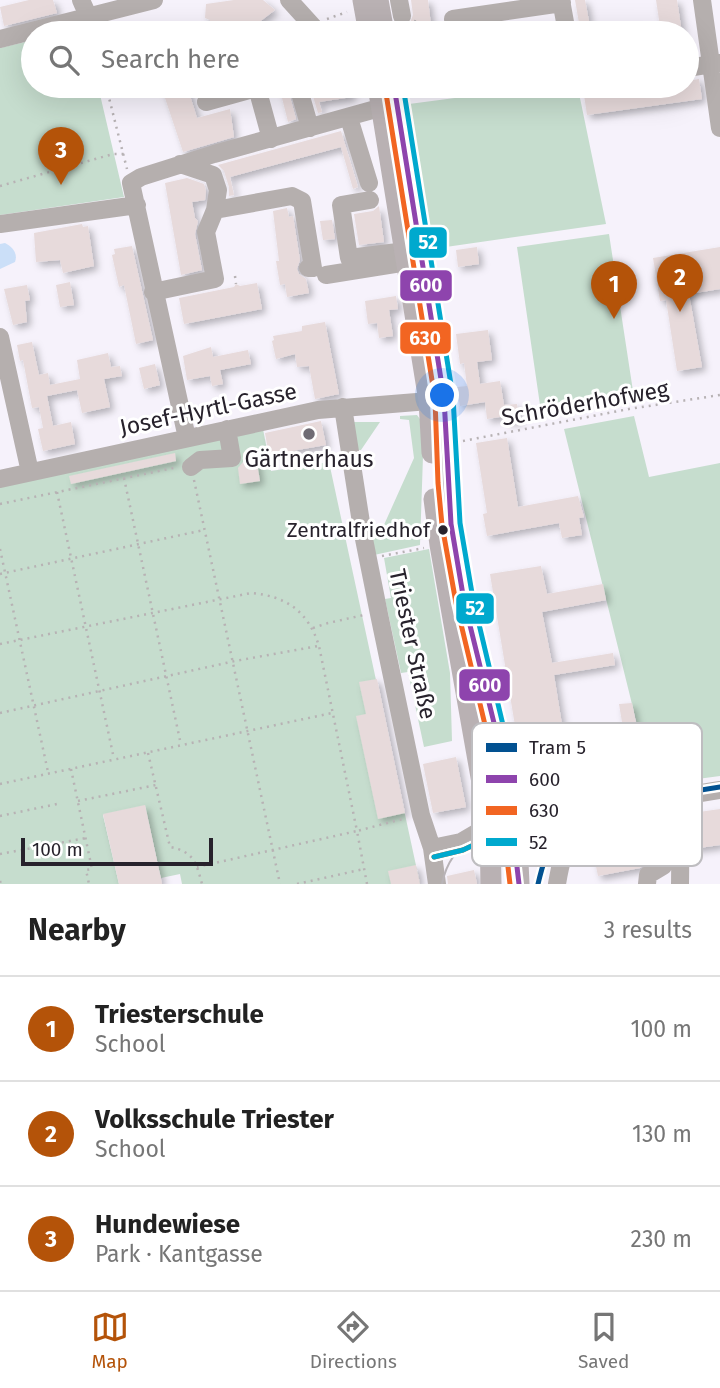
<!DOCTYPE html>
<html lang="en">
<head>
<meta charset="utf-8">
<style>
  :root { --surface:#fff; --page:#f2f2f2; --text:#222; --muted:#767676; --line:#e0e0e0; --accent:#b45309 }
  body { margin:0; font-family:"Fira Sans",sans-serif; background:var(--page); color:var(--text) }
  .scale { position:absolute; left:21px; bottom:18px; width:192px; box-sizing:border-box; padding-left:7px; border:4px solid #27222c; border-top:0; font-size:19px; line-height:24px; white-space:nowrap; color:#27222c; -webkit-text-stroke:5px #fff; paint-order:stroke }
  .you { position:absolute; left:443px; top:396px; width:24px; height:24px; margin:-18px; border:5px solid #fff; border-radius:50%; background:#1a73e8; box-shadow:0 0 0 10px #1a73e833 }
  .badge { display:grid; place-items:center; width:46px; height:46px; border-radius:50%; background:var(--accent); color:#fff; font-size:23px; font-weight:700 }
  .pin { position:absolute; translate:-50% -58px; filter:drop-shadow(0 2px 4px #0008) }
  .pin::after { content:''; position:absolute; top:37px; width:24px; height:21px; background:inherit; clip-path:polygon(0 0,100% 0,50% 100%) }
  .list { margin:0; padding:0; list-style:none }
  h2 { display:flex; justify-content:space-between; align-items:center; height:91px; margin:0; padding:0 28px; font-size:30px }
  h2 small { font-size:23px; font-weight:400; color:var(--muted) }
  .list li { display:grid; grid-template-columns:46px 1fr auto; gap:21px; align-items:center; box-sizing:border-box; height:105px; padding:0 28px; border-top:2px solid var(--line) }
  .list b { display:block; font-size:26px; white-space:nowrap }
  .list p { margin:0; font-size:23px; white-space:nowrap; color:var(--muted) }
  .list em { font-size:23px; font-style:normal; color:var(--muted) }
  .icon { flex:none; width:38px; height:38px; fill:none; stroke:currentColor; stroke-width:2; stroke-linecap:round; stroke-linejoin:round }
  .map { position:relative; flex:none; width:720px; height:884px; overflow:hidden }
  .search { position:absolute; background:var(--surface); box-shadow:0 7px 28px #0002; left:21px; right:21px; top:21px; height:77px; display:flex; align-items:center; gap:18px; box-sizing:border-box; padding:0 24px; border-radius:38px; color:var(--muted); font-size:26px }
  .sheet { height:406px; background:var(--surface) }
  nav { display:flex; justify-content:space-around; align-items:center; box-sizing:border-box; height:98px; border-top:2px solid var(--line); background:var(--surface); font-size:19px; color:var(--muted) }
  nav a { display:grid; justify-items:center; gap:4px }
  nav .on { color:var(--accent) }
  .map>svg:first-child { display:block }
  .green { fill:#c6ddce }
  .water { fill:#cbdff8 }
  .building { fill:#e7dadb; filter:url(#shadow) }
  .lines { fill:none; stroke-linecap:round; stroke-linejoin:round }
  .path { stroke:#b7b2b4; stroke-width:2.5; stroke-dasharray:2 5; stroke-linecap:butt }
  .minor { stroke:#b5afae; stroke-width:18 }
  .major { stroke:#b9b1b3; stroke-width:21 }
  .tram { stroke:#b8b3b7; stroke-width:2 }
  .bus-1-casing { stroke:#fff; stroke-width:10 }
  .bus-2-casing { stroke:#fff; stroke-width:10 }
  .bus-3-casing { stroke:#fff; stroke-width:10 }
  .bus-1 { stroke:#8e44ad; stroke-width:5 }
  .bus-2 { stroke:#f26522; stroke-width:5 }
  .bus-3 { stroke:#00a9ce; stroke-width:5 }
  .tram-1-casing { stroke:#fff; stroke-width:10 }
  .tram-1 { stroke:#025191; stroke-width:5 }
  .poi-dot { fill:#6f6b74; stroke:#fff; stroke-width:2.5 }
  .bus-dot { fill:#27222c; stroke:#fff; stroke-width:2.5 }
  .labels { text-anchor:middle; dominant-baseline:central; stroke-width:6; stroke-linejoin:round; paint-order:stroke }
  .bus-label { font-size:21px; fill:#27222c; stroke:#fff; text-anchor:end }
  .street-label { font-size:23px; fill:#27222c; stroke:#fff }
  .poi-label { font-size:23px; fill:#27222c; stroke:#fff }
  .key { fill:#fff; stroke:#bebdc0; stroke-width:2 }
  .key-label { font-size:19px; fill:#27222c }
  .line-badge { stroke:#fff; stroke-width:2.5 }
  .badge-label { font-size:19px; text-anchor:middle; font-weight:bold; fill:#fff }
</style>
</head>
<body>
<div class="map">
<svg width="720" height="884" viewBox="0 0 720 884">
  <defs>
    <filter id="shadow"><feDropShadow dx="4" dy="4" stdDeviation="3.5" flood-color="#0004"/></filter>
  </defs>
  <rect width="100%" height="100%" fill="#f6f2fb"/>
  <path class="green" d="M33,40V86H98L124,197L0,215V48Z
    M545,86H570L580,98L606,224L432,249L409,104Z
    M609,234L633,391L540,405L517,247Z
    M417,415L420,419L423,456L420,545L374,555L370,534L379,536L414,458L409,420L400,419V416Z
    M634,416L649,477L720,463V776L652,785L564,429Z
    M352,422H380L361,450H357Z
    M263,429L271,471L329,462L420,884H182L180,874L161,878L145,806L103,815L119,884H0V487Z
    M429,549L450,673L452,741L424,747L408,672L401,673L385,599L391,598L384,558Z"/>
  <path class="water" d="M5,243C13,247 18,254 15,262L0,269V244Z"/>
  <path class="building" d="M29,0H53L57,13L4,26L0,7Z
    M234,0H263L275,10L245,33H212L210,20L205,18L206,4Z
    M411,0H428L432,33H410L409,25L413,15Z
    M575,0H585L589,21L579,23Z
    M656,0H677L682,33H661Z
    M504,23L506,33H468L467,28Z
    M699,79L702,99L587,115L584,95L651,86H687V81Z
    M161,86H187L197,118L230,109L234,137L183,152Z
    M279,86H287L296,119L288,122Z
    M310,86H351L352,97L319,102L322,112L318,113Z
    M341,131L358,187L353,189L341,147L230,177L234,195L229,196V187L224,171L218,165Z
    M187,178L204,184L206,191L205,200L192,202L195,218L198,221L195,234L202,270L181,275L165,183Z
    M379,206L384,242L359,245L354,214L373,211Z
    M287,208L289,217L293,216L300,260L297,269L299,274L306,279L309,293L287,297L285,284L280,285L276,261H279L273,211Z
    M332,220L335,239L323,240L320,221Z
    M82,224L83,227L88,226L94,266L63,273L60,260L36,262L34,233Z
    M132,246L153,340L136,344L124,285L119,287L112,255L115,254L114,249Z
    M477,247L479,264L458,267L456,250Z
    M720,247V289L689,294L702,367L677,371L666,300L660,301L653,258Z
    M70,282L74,305L60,307L56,285Z
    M257,283L262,309L184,324L179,298L234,287L236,284L240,286Z
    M27,285L30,300L25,301L27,322L13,325L4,289Z
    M396,296L398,309L389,310L393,336L379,338L377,323L368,324L365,301Z
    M325,322L339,394L315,399L309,366L297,367L295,354L276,359L272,341L274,340L273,336L302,331V326Z
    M488,330L492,360L477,362L480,384L500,381L504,405L517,404L520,420L507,422L506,416L487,419L485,402L460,406L457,387L467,386L464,363L460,364L456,334Z
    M32,342L39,375L48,373L50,385L80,379L77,360L108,353L111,367L120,366L122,376L104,379L110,407L82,413L77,390L47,396L53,426L71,422L75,444L43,451L38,429L43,428L39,407L32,408L23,360L20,361L17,345Z
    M211,347L213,357L248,350L251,364L220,370L223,384L212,386L210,376L187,380L183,356Z
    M155,364L160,385L144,389L139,368Z
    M321,421L326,445L269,455L265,433Z
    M507,438L518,507L578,496L584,517L579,518L582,535L562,538L559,523L487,536L483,514L487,513L476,443Z
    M255,451L260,481L240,484L238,468L243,462V453Z
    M175,453L176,461L71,484L69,476Z
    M541,566L547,594L603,584L606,600L542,612L552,663L613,653L615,665L554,675L570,774L629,765L619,704L632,703L648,784L538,803L528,742L518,744L490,574Z
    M377,679L405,813L378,819L356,716L366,714L359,682Z
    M456,757L466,807L433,813L423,764Z
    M145,805L162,884H119L103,814Z
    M720,809V845L692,849V813Z
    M651,829L653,841L652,859L640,868L598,876L591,843Z
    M416,865L420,884H391L388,871Z
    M474,870L477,884H448L447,876Z"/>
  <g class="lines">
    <path class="path" d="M327,19L347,12
      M414,21L423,23L425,33
      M506,25L508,33
      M106,86L127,169
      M432,86L434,96L507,86
      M0,186L113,154H124
      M235,276L236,284
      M463,441L629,409L720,395
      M124,478L181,745
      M194,480L280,884
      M57,492L114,759
      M0,504L178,467
      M0,549L48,772
      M382,556L424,548
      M0,574L204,530
      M313,628L328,623L364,615
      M0,644L251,593C286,596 308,611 319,646L357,831L197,867
      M0,713L235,661L318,646
      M148,753L170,847C194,852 196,862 202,884
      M71,769L92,869L86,870L89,884
      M0,784L332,713
      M78,801L156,785
      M0,816L57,804
      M535,836L536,862L541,863
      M0,854L86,838
      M0,881L1,884
      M297,884L364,869
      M367,884L357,831L406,818"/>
    <path class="minor" d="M81,0L89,18
      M289,0L319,33
      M399,0L402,16
      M561,0L567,33
      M702,0L720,128
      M455,33L453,19L562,3
      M0,39L154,0
      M687,68L720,63
      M298,86L310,128
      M206,102L257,88L271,139
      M349,118L369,183
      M370,200L341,205L349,258L406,251
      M215,210L292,196L302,201L313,268H308
      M0,224L137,205
      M326,275L401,263
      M153,292L215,279L206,232L215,210L218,190L213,175L180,164
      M0,337L30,472
      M343,407L362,529L379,614L421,815L432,848L437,884
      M187,438L131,183L141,177L214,154L383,107
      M191,467L200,460L232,458L227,429
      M0,479L318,410L429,401
      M432,848L461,842L478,832L501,826L720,790
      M557,884C560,866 563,849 576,835L652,817L658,818C667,833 665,848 663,866L648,875L647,884
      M680,884L681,796"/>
    <path class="major" d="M363,0L369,33
      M378,0L384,33
      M378,86L429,401L432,453
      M394,86L444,398L447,483L451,524L464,601L495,727L509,798L518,862L519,884
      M434,499L440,545L490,828L491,884"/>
    <path class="tram" d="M442,884C452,834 493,830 535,823C557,820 579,816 601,811"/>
    <defs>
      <path id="bus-1" d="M394,86L444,398L451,524L464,601L495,727L509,798L519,884"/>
      <path id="bus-2" d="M385,87L435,399L438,483L442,525L456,603L486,729L500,799L510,884
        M434,857L463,850L493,836L514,833"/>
      <path id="bus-3" d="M403,86L453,397L460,523L473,599L503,725L521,821L520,828L515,832L493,836L463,850L434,857"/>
    </defs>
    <use href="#bus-1" class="bus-1-casing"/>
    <use href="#bus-2" class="bus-2-casing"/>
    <use href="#bus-3" class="bus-3-casing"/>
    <use href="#bus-1" class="bus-1"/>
    <use href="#bus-2" class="bus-2"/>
    <use href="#bus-3" class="bus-3"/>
    <defs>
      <path id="tram-1" d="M538,884C546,850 555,823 589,808L720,787"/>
    </defs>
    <use href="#tram-1" class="tram-1-casing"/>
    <use href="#tram-1" class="tram-1"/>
  </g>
  <circle class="poi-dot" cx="309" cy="434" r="7"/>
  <circle class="bus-dot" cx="443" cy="530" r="6"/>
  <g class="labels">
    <g class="bus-label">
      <text x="430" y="530">Zentralfriedhof</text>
    </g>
    <g class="street-label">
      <text transform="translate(585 403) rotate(-10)">Schröderhofweg</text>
      <text transform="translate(208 409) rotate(-12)">Josef-Hyrtl-Gasse</text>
      <text transform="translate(413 644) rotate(78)">Triester Straße</text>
    </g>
    <g class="poi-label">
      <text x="309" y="459">Gärtnerhaus</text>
    </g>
  </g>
  <rect x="472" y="723" width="230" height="143" rx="10" class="key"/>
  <rect x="486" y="743" width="31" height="9" fill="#025191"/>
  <rect x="486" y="775" width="31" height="8" fill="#8e44ad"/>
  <rect x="486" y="806" width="31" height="9" fill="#f26522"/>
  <rect x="486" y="838" width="31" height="8" fill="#00a9ce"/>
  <g class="key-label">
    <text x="529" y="754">Tram 5</text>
    <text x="529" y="786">600</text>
    <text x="529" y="817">630</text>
    <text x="529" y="849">52</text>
  </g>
  <g class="line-badge">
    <rect x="408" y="226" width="40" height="33" rx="7" fill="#00a9ce"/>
    <rect x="399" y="269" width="54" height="33" rx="7" fill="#8e44ad"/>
    <rect x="399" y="321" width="53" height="34" rx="7" fill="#f26522"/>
    <rect x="455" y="592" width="40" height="33" rx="7" fill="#00a9ce"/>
    <rect x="458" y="668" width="53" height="34" rx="7" fill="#8e44ad"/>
  </g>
  <g class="badge-label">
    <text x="428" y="249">52</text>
    <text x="426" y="292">600</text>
    <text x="425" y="345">630</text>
    <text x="475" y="615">52</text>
    <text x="485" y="692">600</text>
  </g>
</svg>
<div class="scale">100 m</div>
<div class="you"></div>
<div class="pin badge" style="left:614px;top:319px">1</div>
<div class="pin badge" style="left:680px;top:312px">2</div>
<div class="pin badge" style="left:61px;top:185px">3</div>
<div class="search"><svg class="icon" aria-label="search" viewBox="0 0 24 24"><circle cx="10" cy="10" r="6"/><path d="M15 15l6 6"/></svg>Search here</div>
</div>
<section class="sheet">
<h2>Nearby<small>3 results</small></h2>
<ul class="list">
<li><span class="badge">1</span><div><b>Triesterschule</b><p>School</p></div><em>100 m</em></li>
<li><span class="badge">2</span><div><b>Volksschule Triester</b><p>School</p></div><em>130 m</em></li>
<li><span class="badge">3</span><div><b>Hundewiese</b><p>Park · Kantgasse</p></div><em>230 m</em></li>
</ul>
</section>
<nav>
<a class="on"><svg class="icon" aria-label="map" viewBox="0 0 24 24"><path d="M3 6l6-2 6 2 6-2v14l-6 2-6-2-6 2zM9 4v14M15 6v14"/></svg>Map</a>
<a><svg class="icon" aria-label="directions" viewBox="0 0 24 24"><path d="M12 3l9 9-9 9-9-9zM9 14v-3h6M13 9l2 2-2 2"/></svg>Directions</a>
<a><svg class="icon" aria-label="saved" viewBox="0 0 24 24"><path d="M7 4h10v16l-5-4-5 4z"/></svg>Saved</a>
</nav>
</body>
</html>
